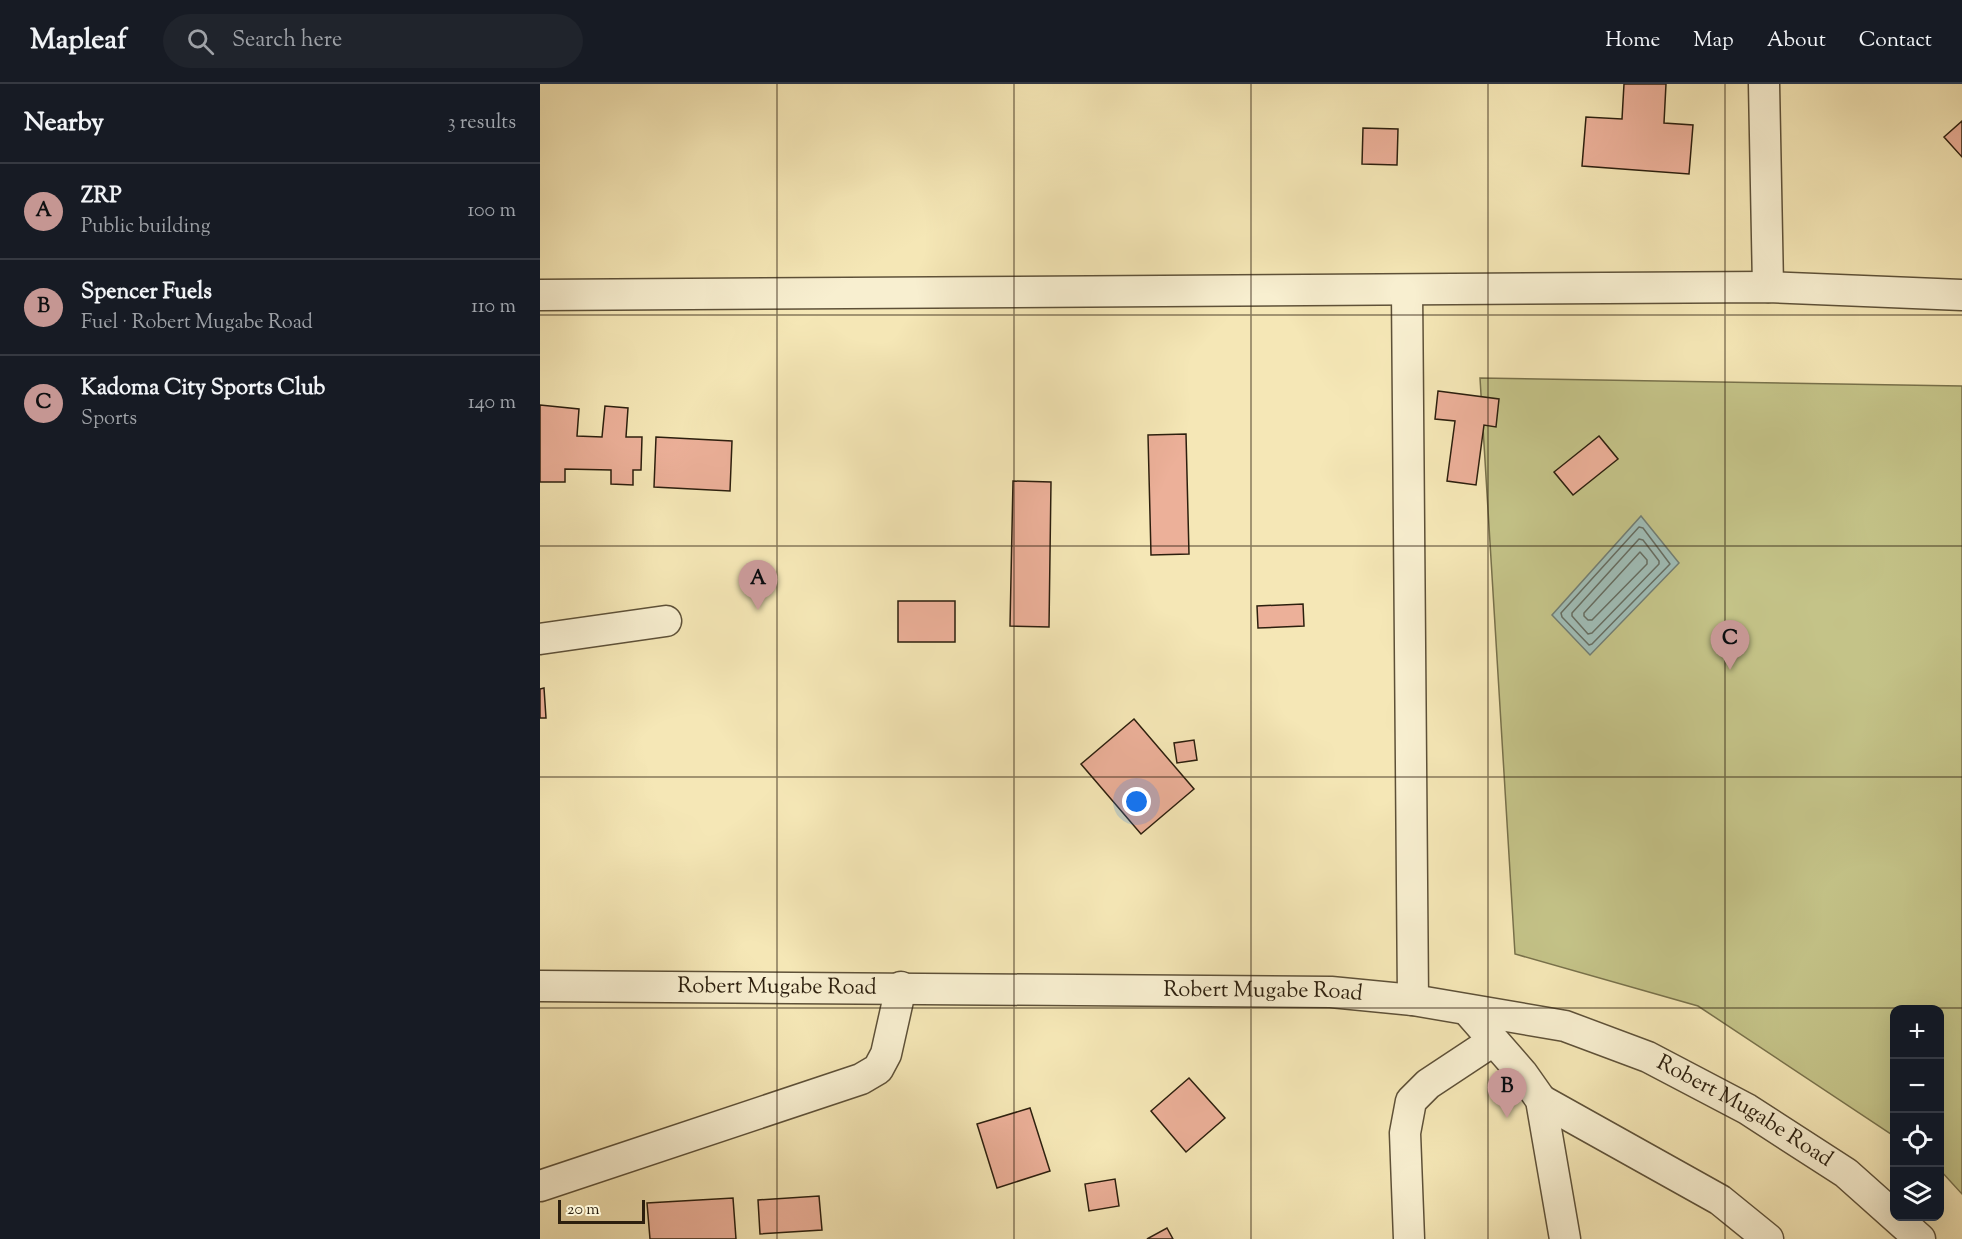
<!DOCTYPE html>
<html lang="en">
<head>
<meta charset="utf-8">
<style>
  :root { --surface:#171b24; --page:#20242c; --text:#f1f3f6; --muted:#9ea1a6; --line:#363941; --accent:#c59692 }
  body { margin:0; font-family:"Sorts Mill Goudy",serif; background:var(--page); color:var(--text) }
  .controls { position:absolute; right:18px; bottom:18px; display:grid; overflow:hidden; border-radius:12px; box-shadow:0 6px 24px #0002 }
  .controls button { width:54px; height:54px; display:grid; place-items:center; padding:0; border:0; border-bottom:2px solid var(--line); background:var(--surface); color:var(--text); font:30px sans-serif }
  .scale { position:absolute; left:18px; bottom:15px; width:87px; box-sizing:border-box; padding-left:6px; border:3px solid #2c1f0e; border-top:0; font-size:16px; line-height:21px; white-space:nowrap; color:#2c1f0e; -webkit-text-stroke:4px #f8efd0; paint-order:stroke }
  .you { position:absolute; left:597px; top:718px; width:21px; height:21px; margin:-15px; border:4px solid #fff; border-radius:50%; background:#1a73e8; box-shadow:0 0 0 9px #1a73e833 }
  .badge { display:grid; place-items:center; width:39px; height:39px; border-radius:50%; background:var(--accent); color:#111; font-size:20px; font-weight:700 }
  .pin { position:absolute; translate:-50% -50px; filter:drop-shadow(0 2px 3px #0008) }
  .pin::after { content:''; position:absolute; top:32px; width:21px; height:18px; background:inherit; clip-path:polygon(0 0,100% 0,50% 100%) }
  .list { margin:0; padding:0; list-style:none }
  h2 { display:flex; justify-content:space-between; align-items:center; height:78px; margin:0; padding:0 24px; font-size:26px }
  h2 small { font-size:20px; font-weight:400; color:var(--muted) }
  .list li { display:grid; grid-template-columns:39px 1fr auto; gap:18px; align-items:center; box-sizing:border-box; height:96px; padding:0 24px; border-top:2px solid var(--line) }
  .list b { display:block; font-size:22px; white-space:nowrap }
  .list p { margin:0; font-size:20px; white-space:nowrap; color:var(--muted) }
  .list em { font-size:20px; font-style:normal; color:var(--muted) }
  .icon { flex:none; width:33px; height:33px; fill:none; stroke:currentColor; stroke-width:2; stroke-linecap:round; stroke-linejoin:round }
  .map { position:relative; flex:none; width:1422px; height:1155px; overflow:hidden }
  header { display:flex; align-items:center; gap:36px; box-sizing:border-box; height:84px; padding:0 30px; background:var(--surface); border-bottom:2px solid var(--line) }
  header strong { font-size:28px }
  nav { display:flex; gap:33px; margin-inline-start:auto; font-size:21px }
  .search { width:420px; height:54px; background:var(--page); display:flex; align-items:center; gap:15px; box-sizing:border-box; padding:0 21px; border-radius:33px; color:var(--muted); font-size:22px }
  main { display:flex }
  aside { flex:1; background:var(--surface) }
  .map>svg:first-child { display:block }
  .green { fill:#c4c388; stroke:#78714b; stroke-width:1.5 }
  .water { fill:#a0beb8; stroke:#727e74; stroke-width:1.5 }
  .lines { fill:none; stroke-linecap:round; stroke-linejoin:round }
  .shore { stroke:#666e63; stroke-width:1.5 }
  .building { fill:#ecb099; stroke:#2c1f0e; stroke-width:1.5 }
  .minor-casing { stroke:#5e5138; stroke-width:33 }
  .minor { stroke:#f8efd0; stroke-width:30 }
  .grid { fill:none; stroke:#2c1f0e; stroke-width:1.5; stroke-opacity:0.55 }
  .labels { text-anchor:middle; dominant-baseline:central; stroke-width:4.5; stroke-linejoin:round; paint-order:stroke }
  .street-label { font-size:22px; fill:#2c1f0e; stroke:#f8efd0 }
</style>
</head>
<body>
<header>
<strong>Mapleaf</strong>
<div class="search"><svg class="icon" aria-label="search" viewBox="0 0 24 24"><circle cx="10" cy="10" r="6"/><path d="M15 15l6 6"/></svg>Search here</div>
<nav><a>Home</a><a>Map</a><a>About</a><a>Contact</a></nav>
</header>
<main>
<aside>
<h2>Nearby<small>3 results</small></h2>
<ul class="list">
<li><span class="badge">A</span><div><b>ZRP</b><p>Public building</p></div><em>100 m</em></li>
<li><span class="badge">B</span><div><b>Spencer Fuels</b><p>Fuel · Robert Mugabe Road</p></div><em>110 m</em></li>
<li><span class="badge">C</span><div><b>Kadoma City Sports Club</b><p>Sports</p></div><em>140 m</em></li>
</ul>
</aside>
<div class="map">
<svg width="1422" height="1155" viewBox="0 0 1422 1155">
  <rect width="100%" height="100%" fill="#f5e7b6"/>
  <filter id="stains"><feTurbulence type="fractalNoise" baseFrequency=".00333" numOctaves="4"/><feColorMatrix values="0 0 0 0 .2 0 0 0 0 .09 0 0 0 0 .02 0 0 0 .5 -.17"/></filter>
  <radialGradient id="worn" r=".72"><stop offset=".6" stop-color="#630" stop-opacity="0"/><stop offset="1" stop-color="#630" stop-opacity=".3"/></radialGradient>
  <path class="green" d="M940,294L1422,302V1110L1400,1086V926H1354V1052L1158,922L975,870Z"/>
  <path class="water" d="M1101,432L1139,479L1050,571L1012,531Z"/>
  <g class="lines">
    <path class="shore" d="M1099,443L1103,444L1130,480L1052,560L1049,561L1022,533L1021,529Z
      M1099,455L1103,456L1119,477V480L1052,549L1048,550L1032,532V529Z
      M1100,468L1107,476V480L1052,536H1048L1044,532V529Z"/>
  </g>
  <path class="building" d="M1084,0H1126L1124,39L1153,41L1149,90L1042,82L1046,33L1082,35Z
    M1422,37V73L1404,53Z
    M823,44L858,45L857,81L822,80Z
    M898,307L959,315L956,343L944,341L936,401L907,397L915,337L895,335Z
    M0,321L39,325L37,352L62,353L65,322L88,324L86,353H102L101,386H93V401L71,400V386L25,385V398H0Z
    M646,350L649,470L611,471L608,351Z
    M1059,352L1078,375L1033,411L1014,388Z
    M116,353L192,357L190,407L114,403Z
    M473,397L511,398L509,543L470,542Z
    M358,517H415V558H358Z
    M763,520L764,542L718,544L717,522Z
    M4,604L6,634H0V605Z
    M594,635L654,705L601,750L541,680Z
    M654,656L657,676L637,679L634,659Z
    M649,994L685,1034L646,1068L611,1027Z
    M490,1024L510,1087L457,1104L437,1040Z
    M575,1095L579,1122L549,1127L545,1100Z
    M279,1112L282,1146L220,1150L218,1116Z
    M193,1114L196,1155H110L107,1119Z
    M627,1144L633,1155H607Z"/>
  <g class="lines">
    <defs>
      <g id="minor">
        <path d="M1224,0L1228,203"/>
        <path d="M867,206L873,916"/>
        <path d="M0,211L1228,203L1422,211"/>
        <path d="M0,555L126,537"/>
        <path id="s1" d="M0,902L791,908L873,916L1025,942L1108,973L1207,1025L1306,1089L1380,1155"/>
        <path d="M927,926L982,989L1001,1016L1025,1155"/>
        <path d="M1001,1016L1180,1116L1228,1155"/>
        <path d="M0,1102L321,995L338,985L346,970L361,903"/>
        <path d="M869,1155L865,1049L871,1017L888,1000L953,957"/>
      </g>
    </defs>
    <use href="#minor" class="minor-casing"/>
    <use href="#minor" class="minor"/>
  </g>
  <path class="grid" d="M237,0V1155M474,0V1155M711,0V1155M948,0V1155M1185,0V1155M0,231H1422M0,462H1422M0,693H1422M0,924H1422"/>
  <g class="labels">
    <g class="street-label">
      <text stroke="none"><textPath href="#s1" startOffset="237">Robert Mugabe Road</textPath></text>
      <text stroke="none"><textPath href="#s1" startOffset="723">Robert Mugabe Road</textPath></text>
      <text stroke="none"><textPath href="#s1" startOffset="1227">Robert Mugabe Road</textPath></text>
    </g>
  </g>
  <rect width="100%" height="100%" filter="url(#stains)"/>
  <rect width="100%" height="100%" fill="url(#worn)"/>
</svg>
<div class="controls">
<button>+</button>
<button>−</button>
<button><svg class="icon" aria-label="locate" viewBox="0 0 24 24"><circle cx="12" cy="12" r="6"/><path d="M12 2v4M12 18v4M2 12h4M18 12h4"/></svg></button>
<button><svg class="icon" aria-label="layers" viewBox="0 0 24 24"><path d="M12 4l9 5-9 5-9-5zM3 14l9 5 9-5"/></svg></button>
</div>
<div class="scale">20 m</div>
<div class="you"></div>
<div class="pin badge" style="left:218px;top:526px">A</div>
<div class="pin badge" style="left:967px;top:1034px">B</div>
<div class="pin badge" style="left:1190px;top:586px">C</div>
</div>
</main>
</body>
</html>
